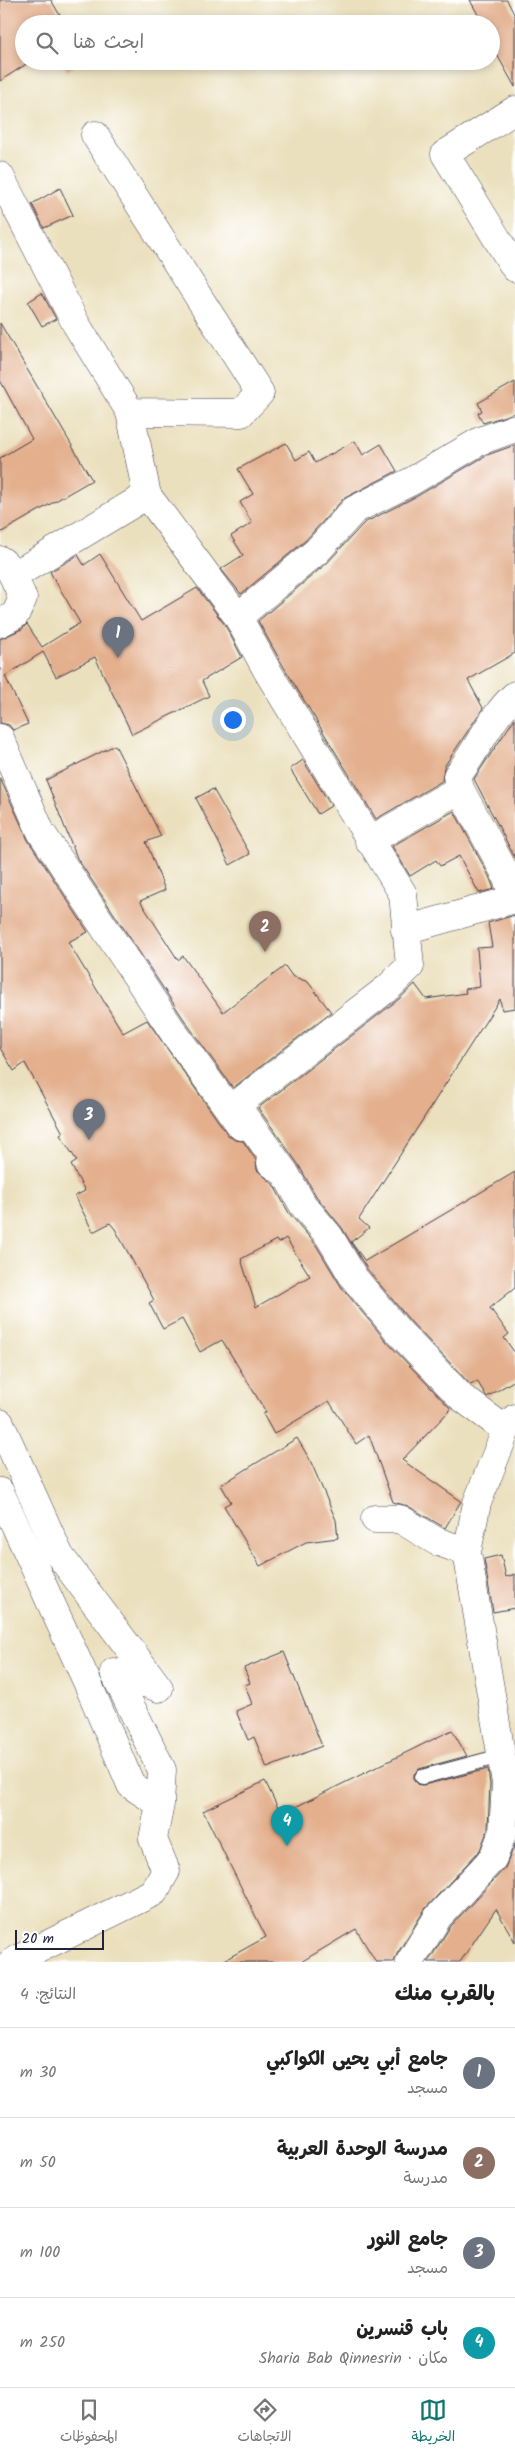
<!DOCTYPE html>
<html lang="ar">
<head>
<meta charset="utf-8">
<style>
  :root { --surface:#fff; --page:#f2f2f2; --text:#222; --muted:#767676; --line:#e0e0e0; --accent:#0f766e }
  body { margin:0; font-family:Kalam,"Playpen Sans Arabic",sans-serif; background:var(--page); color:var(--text); direction:rtl }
  .scale { position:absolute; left:15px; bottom:12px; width:89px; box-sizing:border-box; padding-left:5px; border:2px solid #22223b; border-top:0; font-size:14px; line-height:18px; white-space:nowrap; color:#22223b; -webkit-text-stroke:4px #fff; paint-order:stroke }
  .you { position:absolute; left:232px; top:719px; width:18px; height:18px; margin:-12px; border:4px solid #fff; border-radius:50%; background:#1a73e8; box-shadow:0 0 0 8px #1a73e833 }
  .badge { display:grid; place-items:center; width:32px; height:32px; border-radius:50%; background:var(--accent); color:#fff; font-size:16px; font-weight:700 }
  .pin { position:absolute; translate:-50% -41px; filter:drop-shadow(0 1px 2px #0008) }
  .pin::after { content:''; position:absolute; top:26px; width:18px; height:15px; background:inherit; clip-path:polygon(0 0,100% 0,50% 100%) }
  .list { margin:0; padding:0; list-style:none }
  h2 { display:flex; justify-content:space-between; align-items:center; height:65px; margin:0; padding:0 20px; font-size:21px }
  h2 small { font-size:16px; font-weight:400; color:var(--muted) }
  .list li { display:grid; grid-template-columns:32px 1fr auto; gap:15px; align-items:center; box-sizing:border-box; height:90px; padding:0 20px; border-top:1px solid var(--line) }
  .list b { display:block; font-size:19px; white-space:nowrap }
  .list p { margin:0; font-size:16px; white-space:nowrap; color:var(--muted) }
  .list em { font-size:16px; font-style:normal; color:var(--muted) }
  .icon { flex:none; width:28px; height:28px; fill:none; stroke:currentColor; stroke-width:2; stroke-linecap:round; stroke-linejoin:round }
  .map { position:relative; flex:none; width:515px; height:1962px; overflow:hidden; direction:ltr }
  .search { position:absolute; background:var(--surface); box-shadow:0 2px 8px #0003; left:15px; right:15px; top:15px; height:55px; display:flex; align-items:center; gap:12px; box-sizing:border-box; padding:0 18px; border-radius:28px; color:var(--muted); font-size:19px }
  .sheet { height:425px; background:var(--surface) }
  nav { display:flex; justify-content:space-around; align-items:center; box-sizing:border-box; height:70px; border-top:1px solid var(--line); background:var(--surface); font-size:14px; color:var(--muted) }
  nav a { display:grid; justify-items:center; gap:2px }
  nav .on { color:var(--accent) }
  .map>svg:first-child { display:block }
  .building { fill:#e3af8c; fill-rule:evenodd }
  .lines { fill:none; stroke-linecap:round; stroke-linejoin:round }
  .lane-casing { stroke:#403e4e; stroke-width:16 }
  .street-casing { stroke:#403e4e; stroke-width:29 }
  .lane { stroke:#fff; stroke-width:14 }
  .street { stroke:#fff; stroke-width:28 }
</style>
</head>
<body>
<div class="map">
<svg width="515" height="1962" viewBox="0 0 515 1962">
  <rect width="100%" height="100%" fill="#fff"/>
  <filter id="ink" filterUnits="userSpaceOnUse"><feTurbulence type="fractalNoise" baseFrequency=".02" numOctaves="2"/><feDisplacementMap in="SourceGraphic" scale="10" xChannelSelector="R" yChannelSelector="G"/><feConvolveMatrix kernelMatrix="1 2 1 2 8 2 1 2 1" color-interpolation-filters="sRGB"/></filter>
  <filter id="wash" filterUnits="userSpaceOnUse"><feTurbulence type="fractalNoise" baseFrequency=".0096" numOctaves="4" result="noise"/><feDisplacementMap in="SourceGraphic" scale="20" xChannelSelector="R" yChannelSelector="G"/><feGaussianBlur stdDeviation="1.12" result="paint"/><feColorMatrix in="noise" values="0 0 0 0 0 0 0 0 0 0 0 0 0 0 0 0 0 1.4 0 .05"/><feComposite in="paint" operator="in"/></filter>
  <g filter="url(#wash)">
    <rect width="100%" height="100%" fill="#ebe0bd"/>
    <g id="blocks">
      <path class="building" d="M0,0H51L65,24H24V61H31L0,81Z
        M470,0H507L515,16V87L491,44V24H483Z
        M60,61H83L67,71Z
        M60,188L73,215L44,228L32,204Z
        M42,293L56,319L42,326L28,302Z
        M0,323L92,480L0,533V458L32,439L0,380Z
        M515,382V413L483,423L478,413L482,411L478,403Z
        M355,441L363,455L381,444L397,471L343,499L306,540L241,594L221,569L243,555L231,536L252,523L240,502L253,494L238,469L286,443L296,460L309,452L315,463Z
        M515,445V653L468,680L483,708L444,767L442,781L376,819L282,664L258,621L327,563L364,523L419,495L487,455Z
        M100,554L141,621L197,588L225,625L242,657L202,681L209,696L132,734L95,657L56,677L43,652L5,676L28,724L13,730L9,725L0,723V639L22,629L27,624L42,647L80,623L50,572L78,555L84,565Z
        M515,718V858L474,779Z
        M115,745L161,836L146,842L165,890L140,901L178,960L183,956L223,1012L285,966L292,976L308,982L331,1012L233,1088L187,1024L77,858L46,780Z
        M303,760L331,806L318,814L290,769Z
        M0,778L28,840L88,932L68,942L123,1033L147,1020L228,1135L235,1140L243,1141L256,1160L257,1170L273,1184L289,1213L316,1245L342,1288L388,1343L451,1409L402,1460L461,1501L445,1528L408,1506L393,1502L369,1435L356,1444L329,1401L274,1434L263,1414L266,1412L222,1340L200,1352L182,1319L163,1329L149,1303L154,1300L115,1229L110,1223L93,1232L75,1196L85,1191L71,1165L77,1161L60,1135L63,1133L25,1063L14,1071L0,1048ZM286,1238L310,1276L256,1307L241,1259L276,1240L278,1243Z
        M213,789L250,854L230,865L196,798Z
        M454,811L489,876L494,889L479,893L459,856L440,866L436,860L410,876L392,846Z
        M515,915V1008L502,1010L500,999L359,1219L369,1228L351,1242L365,1261L515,1172V1288L490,1308L509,1334L504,1338L515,1353V1380L487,1397L477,1381L471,1385L411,1322L367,1269L342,1228L316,1196L298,1164L258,1108L399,999L415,984L426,999L466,993L465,989L480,987L477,948L492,947L488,923Z
        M297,1438L310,1460L336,1520L338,1538L306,1542L260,1566L224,1506L231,1502L221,1485Z
        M501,1555L506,1577L515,1574V1608L493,1612L484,1559Z
        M284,1652L322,1746L267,1768L254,1737L248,1740L236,1711L252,1704L245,1685L250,1683L244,1668Z
        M452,1730L467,1756L419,1769L414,1774V1780L419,1785H424L488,1769L490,1784L488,1829L480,1850L425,1909L397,1954L394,1962H376L356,1929L301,1962H221L266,1937L203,1811L265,1781L281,1814Z
        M515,1844V1942L496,1909L460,1962H428L450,1927L505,1868Z"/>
    </g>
  </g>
  <g filter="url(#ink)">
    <use href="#blocks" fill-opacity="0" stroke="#403e4e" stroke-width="1"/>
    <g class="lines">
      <defs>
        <path id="lane" d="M422,1777L501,1756"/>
        <path id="street" d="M515,110L445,154L515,268
          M95,135L260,393L241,413L130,412
          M0,176L76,324L130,412L147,495L238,617L268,672L403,894L410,966L389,987L236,1105L285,1173
          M0,560C12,566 17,587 23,598L15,615L0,623
          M13,576L147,495
          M238,617L317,551L354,510L412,481L480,441L515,428
          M0,738L41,832L174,1033L241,1126
          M369,841L460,789L457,776C477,750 491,717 515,695
          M405,930L515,899L503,869L460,789
          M271,1163L285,1173L303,1205L329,1236L354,1278L399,1332L461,1397L506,1430
          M0,1423L60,1556L159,1688L114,1672L162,1770L160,1804L153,1839L166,1871L154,1892L12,1962
          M0,1492L88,1684L131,1785L160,1804
          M375,1519H400L436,1541L467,1552
          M410,1962L438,1917L493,1858L503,1832L506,1783L467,1552L477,1503L506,1430L515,1418"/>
      </defs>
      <use href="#lane" class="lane-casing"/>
      <use href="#street" class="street-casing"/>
      <use href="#lane" class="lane"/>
      <use href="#street" class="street"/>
    </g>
  </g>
</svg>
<div class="scale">20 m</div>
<div class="you"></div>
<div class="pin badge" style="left:118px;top:658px;background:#6b7280">1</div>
<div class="pin badge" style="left:265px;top:952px;background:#8d6e63">2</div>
<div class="pin badge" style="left:89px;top:1140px;background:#6b7280">3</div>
<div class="pin badge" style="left:287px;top:1846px;background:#0f9aa8">4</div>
<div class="search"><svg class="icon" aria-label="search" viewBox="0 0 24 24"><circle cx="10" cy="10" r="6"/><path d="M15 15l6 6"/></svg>ابحث هنا</div>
</div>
<section class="sheet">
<h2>بالقرب منك<small>النتائج: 4</small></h2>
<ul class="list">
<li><span class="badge" style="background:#6b7280">1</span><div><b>جامع أبي يحيى الكواكبي</b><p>مسجد</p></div><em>30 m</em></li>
<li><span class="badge" style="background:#8d6e63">2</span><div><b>مدرسة الوحدة العربية</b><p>مدرسة</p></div><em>50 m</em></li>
<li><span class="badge" style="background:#6b7280">3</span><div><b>جامع النور</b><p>مسجد</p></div><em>100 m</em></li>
<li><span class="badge" style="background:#0f9aa8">4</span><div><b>باب قنسرين</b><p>مكان · Sharia Bab Qinnesrin</p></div><em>250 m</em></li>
</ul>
</section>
<nav>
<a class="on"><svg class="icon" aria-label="map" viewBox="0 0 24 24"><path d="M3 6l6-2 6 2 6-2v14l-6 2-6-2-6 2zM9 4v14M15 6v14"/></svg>الخريطة</a>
<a><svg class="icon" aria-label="directions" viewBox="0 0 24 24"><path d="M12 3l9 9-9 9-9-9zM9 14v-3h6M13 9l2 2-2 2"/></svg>الاتجاهات</a>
<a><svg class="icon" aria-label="saved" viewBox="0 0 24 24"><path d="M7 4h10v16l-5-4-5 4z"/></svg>المحفوظات</a>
</nav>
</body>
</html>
